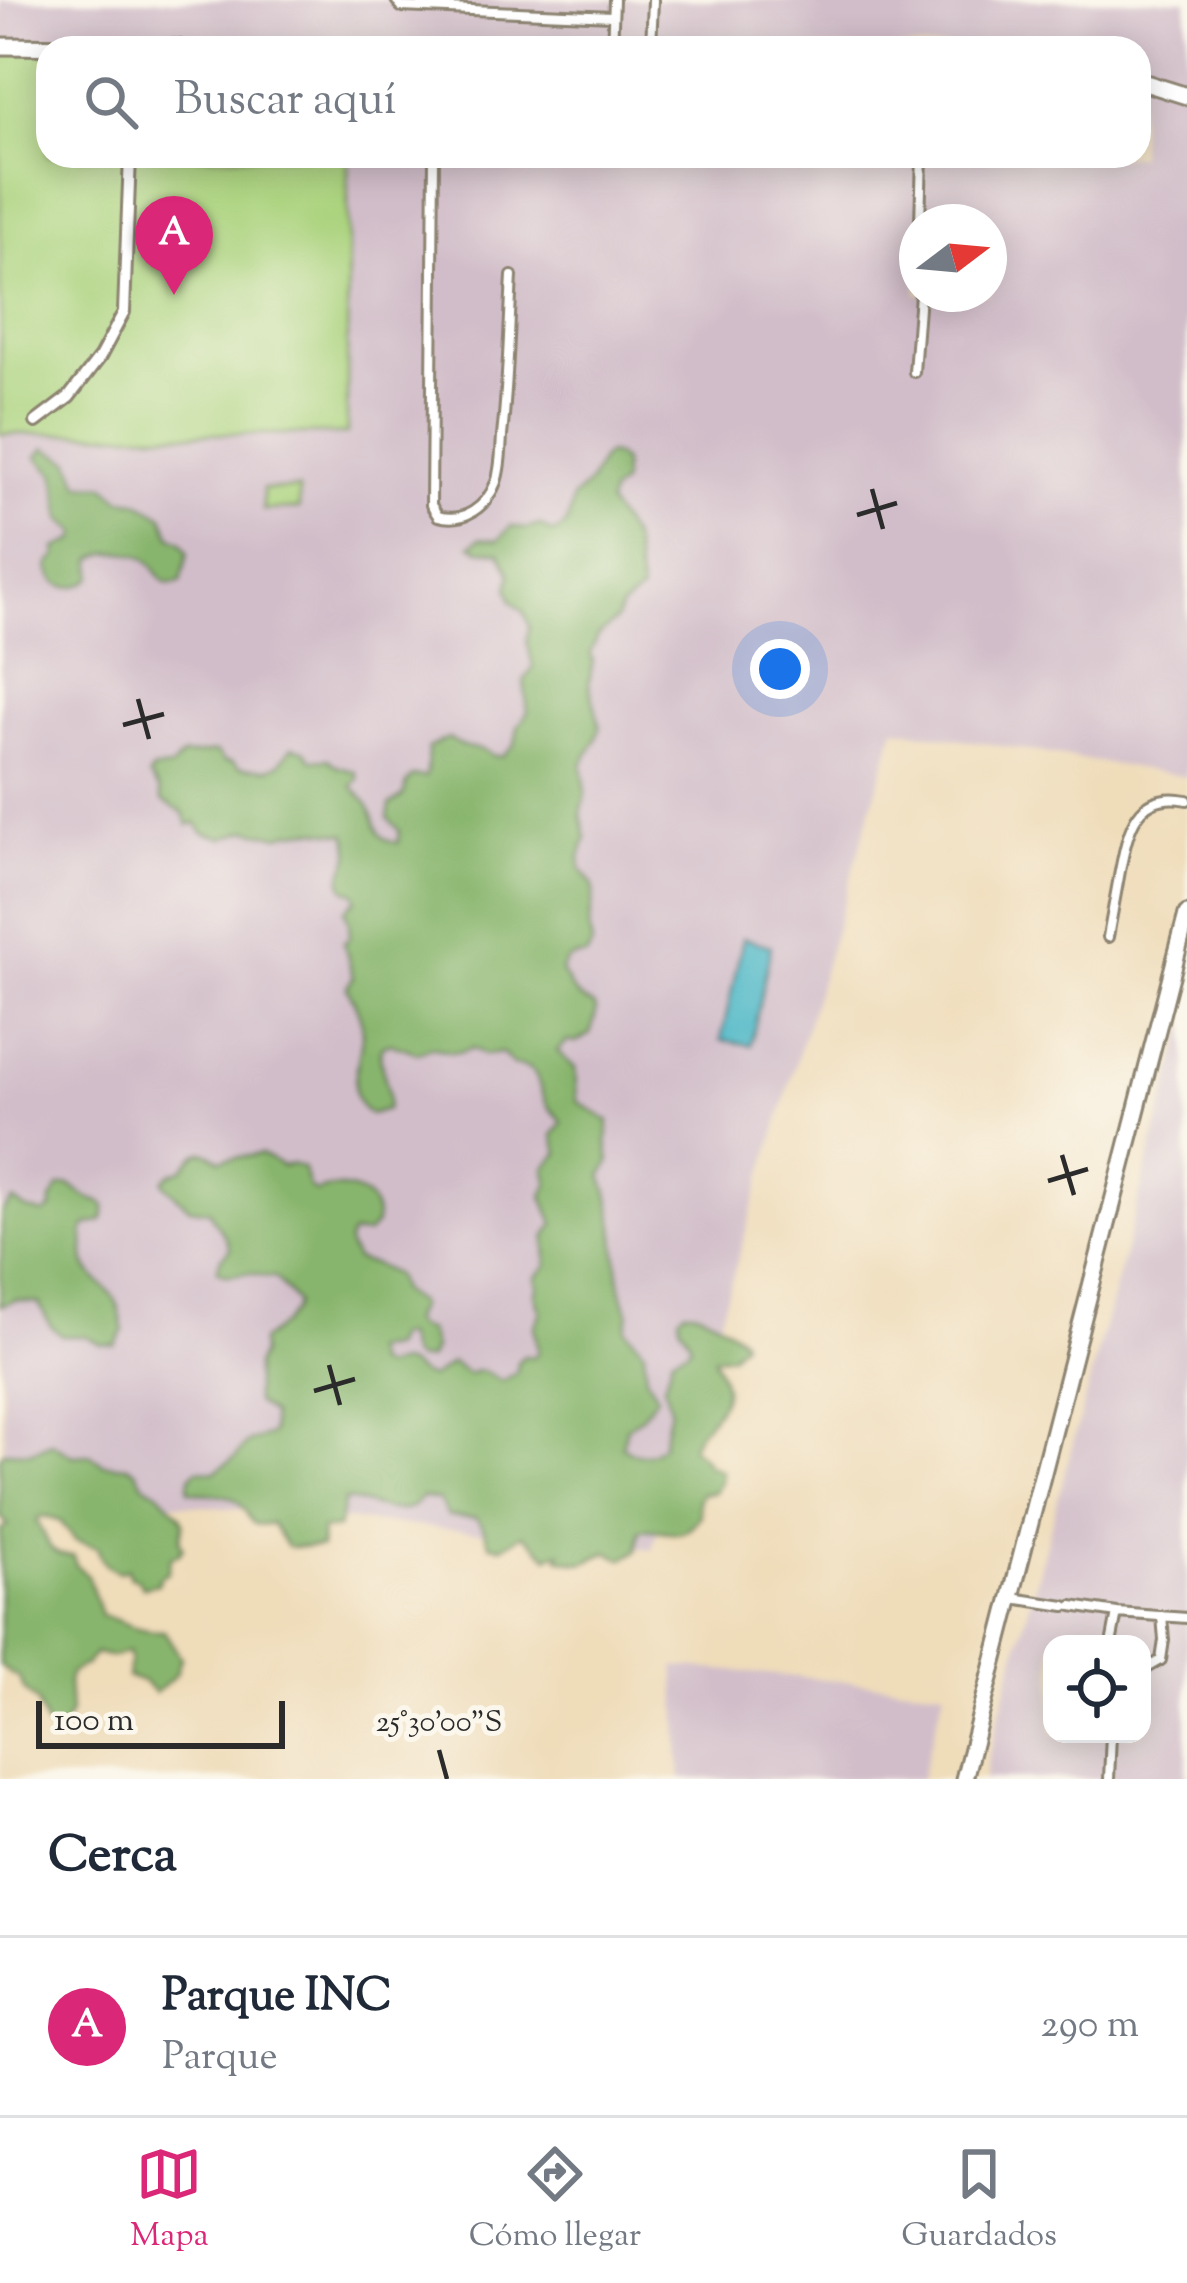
<!DOCTYPE html>
<html lang="es">
<head>
<meta charset="utf-8">
<style>
  :root { --surface:#fff; --page:#f2f2f3; --text:#1f2937; --muted:#747a83; --line:#e0e1e3; --accent:#db2777 }
  body { margin:0; font-family:"Sorts Mill Goudy",serif; background:var(--page); color:var(--text) }
  .controls { position:absolute; right:36px; bottom:36px; display:grid; overflow:hidden; border-radius:24px; box-shadow:0 6px 30px #0003 }
  .controls button { width:108px; height:108px; display:grid; place-items:center; padding:0; border:0; border-bottom:3px solid var(--line); background:var(--surface); color:var(--text); font:60px sans-serif }
  .compass { position:absolute; left:899px; top:204px; width:108px; height:108px; border-radius:50%; background:var(--surface); box-shadow:0 6px 30px #0003; rotate:74deg }
  .scale { position:absolute; left:36px; bottom:30px; width:249px; box-sizing:border-box; padding-left:12px; border:6px solid #2b2b2b; border-top:0; font-size:33px; line-height:42px; white-space:nowrap; color:#2b2b2b; -webkit-text-stroke:9px #fbf7ec; paint-order:stroke }
  .you { position:absolute; left:780px; top:669px; width:42px; height:42px; margin:-30px; border:9px solid #fff; border-radius:50%; background:#1a73e8; box-shadow:0 0 0 18px #1a73e833 }
  .badge { display:grid; place-items:center; width:78px; height:78px; border-radius:50%; background:var(--accent); color:#fff; font-size:39px; font-weight:700 }
  .pin { position:absolute; translate:-50% -99px; filter:drop-shadow(0 3px 6px #0008) }
  .pin::after { content:''; position:absolute; top:63px; width:42px; height:36px; background:inherit; clip-path:polygon(0 0,100% 0,50% 100%) }
  .list { margin:0; padding:0; list-style:none }
  h2 { display:flex; justify-content:space-between; align-items:center; height:156px; margin:0; padding:0 48px; font-size:51px }
  h2 small { font-size:39px; font-weight:400; color:var(--muted) }
  .list li { display:grid; grid-template-columns:78px 1fr auto; gap:36px; align-items:center; box-sizing:border-box; height:180px; padding:0 48px; border-top:3px solid var(--line) }
  .list b { display:block; font-size:45px; white-space:nowrap }
  .list p { margin:0; font-size:39px; white-space:nowrap; color:var(--muted) }
  .list em { font-size:39px; font-style:normal; color:var(--muted) }
  .icon { flex:none; width:66px; height:66px; fill:none; stroke:currentColor; stroke-width:2; stroke-linecap:round; stroke-linejoin:round }
  .map { position:relative; flex:none; width:1187px; height:1779px; overflow:hidden }
  .search { position:absolute; background:var(--surface); box-shadow:0 6px 30px #0003; left:36px; right:36px; top:36px; height:132px; display:flex; align-items:center; gap:30px; box-sizing:border-box; padding:0 42px; border-radius:36px; color:var(--muted); font-size:45px }
  .sheet { height:336px; background:var(--surface) }
  nav { display:flex; justify-content:space-around; align-items:center; box-sizing:border-box; height:168px; border-top:3px solid var(--line); background:var(--surface); font-size:33px; color:var(--muted) }
  nav a { display:grid; justify-items:center; gap:6px }
  nav .on { color:var(--accent) }
  .map>svg:first-child { display:block }
  .industrial { fill:#d1bdc9; fill-rule:evenodd }
  .green { fill:#abd37e; stroke:#6b7f54; stroke-width:3 }
  .forest { fill:#88b56d; stroke:#5a704c; stroke-width:3 }
  .water { fill:#4ab6c6; stroke:#3a7078; stroke-width:3 }
  .lines { fill:none; stroke-linecap:round; stroke-linejoin:round }
  .service-casing { stroke:#8d8472; stroke-width:14 }
  .pedestrian-casing { stroke:#8d8472; stroke-width:16 }
  .minor-casing { stroke:#8d8472; stroke-width:21 }
  .service { stroke:#fff; stroke-width:8 }
  .pedestrian { stroke:#fff; stroke-width:10 }
  .minor { stroke:#fff; stroke-width:15 }
  .ticks { fill:none; stroke:#2b2b2b; stroke-width:4.5 }
  .ticks-label { font-size:30px; text-anchor:middle; fill:#2b2b2b; stroke:#fbf7ec; stroke-width:10; stroke-linejoin:round; paint-order:stroke }
</style>
</head>
<body>
<div class="map">
<svg width="1187" height="1779" viewBox="0 0 1187 1779">
  <rect width="100%" height="100%" fill="#fbf7ec"/>
  <filter id="ink" filterUnits="userSpaceOnUse"><feTurbulence type="fractalNoise" baseFrequency=".00833" numOctaves="2"/><feDisplacementMap in="SourceGraphic" scale="24" xChannelSelector="R" yChannelSelector="G"/><feConvolveMatrix kernelMatrix="1 2 1 2 8 2 1 2 1" color-interpolation-filters="sRGB"/></filter>
  <filter id="wash" filterUnits="userSpaceOnUse"><feTurbulence type="fractalNoise" baseFrequency=".004" numOctaves="4" result="noise"/><feDisplacementMap in="SourceGraphic" scale="48" xChannelSelector="R" yChannelSelector="G"/><feGaussianBlur stdDeviation="2.7" result="paint"/><feColorMatrix in="noise" values="0 0 0 0 0 0 0 0 0 0 0 0 0 0 0 0 0 1.4 0 .05"/><feComposite in="paint" operator="in"/></filter>
  <g filter="url(#wash)">
    <rect width="100%" height="100%" fill="#efdcb9"/>
    <path class="industrial" d="M0,0H1187V777L895,728L652,1549L5,1487L0,1286ZM48,48H1139V156H48ZM917,222H989V294H917Z
      M1187,1020V1779H985L988,1758ZM1052,1644H1142V1734H1052Z
      M675,1666L945,1690L921,1779H681Z"/>
    <path class="green" d="M0,46L48,48V156H348L347,434H0Z
      M263,489H299V509L263,510Z"/>
    <path class="forest" d="M45,448L71,461L80,485H105L121,499L137,501L163,516L171,536L182,542L188,552L181,582C158,587 163,576 150,563C135,549 109,549 93,559V577C76,592 50,591 49,564L57,556L56,548L76,540L77,532L62,519L55,474L37,457Z
      M607,454L616,456L623,463L622,484L611,493L608,504L632,539L641,592L621,608L616,620L598,636L590,653L593,661L589,683L600,727L596,740L582,765L586,793L581,813L586,838L580,857L581,869L592,883L594,891L589,929L592,945L586,956C574,956 564,958 561,972C566,978 568,985 573,991C591,1013 604,994 590,1034L575,1043L568,1041L557,1051L575,1068L577,1101L609,1121L607,1141L610,1162L602,1176C621,1220 611,1270 629,1313L626,1329L644,1350L646,1378L657,1395L641,1417L627,1427L622,1446C637,1457 648,1458 662,1445L670,1408L664,1386L672,1357L688,1349L691,1342L680,1324L679,1316L684,1310C702,1308 727,1327 741,1338L742,1342L730,1355L714,1357C716,1366 723,1377 724,1387C726,1412 697,1425 691,1447L703,1458L707,1465L722,1471L721,1481L714,1492L702,1493L698,1500L700,1516C679,1545 671,1527 640,1530L637,1551L623,1559L608,1552C585,1562 586,1567 559,1558L561,1552L548,1556L523,1534L502,1547L490,1545L482,1525L476,1518L448,1516L439,1500L421,1497C404,1527 363,1498 344,1500L338,1528L322,1530L321,1547H287L271,1523C244,1529 254,1517 239,1503C225,1490 207,1497 189,1490C188,1482 191,1473 198,1469L215,1472L236,1457L249,1441L269,1436L272,1433L271,1414L255,1402V1365L261,1354L260,1341L283,1324L294,1310L296,1302L275,1277C264,1278 260,1274 250,1273C236,1272 230,1280 217,1270L221,1258L230,1249C228,1234 214,1226 210,1211L190,1208L165,1185L163,1181C169,1172 174,1173 183,1169C196,1153 200,1145 220,1160L261,1154L282,1166L292,1164L303,1168L309,1187L316,1192C343,1182 378,1190 376,1224L368,1234H352C343,1244 352,1250 356,1260L376,1265L395,1275L400,1291L417,1303L418,1307L411,1321L416,1327L428,1331L433,1348L429,1359L417,1360L410,1356L404,1336L396,1337L391,1348L371,1350L375,1365L383,1368C411,1355 409,1373 431,1378L451,1363L469,1374C483,1366 489,1376 502,1381L517,1372L518,1361L524,1356L534,1357L538,1351L534,1327L541,1312L535,1295L538,1285L536,1278L547,1266L546,1238L554,1224L543,1196L549,1184L545,1168L559,1153L553,1136L562,1122C559,1116 553,1112 549,1107C534,1088 545,1066 513,1065L502,1053L484,1055L473,1048C458,1055 447,1052 432,1047L418,1053L390,1043L382,1046C375,1067 394,1086 387,1109L370,1114C339,1095 366,1053 362,1024C359,1010 354,1000 347,988L353,977L344,943L350,937L349,922L345,910L357,899L354,892L346,890C337,876 344,873 349,859C352,851 349,842 347,834L314,830L290,832L279,836L247,830L224,838L204,833L196,823L188,825L184,813L162,801L159,789L149,776L154,770L171,768L182,756L216,752L224,761L233,762L239,767L268,769L279,764L292,747L304,750L312,760L328,759L336,766L356,772L358,779L352,786C357,792 362,797 367,803C379,821 372,839 398,843L399,830L388,818L390,805L403,796L407,783L413,776L425,777L427,774L428,748L448,738L462,746L483,750L494,756H502L515,744L518,727L528,712L524,681L533,667L527,641L529,625L524,612L512,601L508,588L511,575L500,552L479,550L471,545L480,538L498,540L511,526L525,529L540,525L552,533C571,528 569,513 573,498L590,482L602,458Z
      M68,1185C77,1188 80,1194 88,1198C100,1204 111,1199 102,1221L86,1226L83,1233C87,1244 82,1251 85,1262C89,1277 108,1287 116,1301C122,1311 120,1320 124,1330L115,1345L100,1344L86,1336H62L50,1325L39,1303L15,1300L0,1306L2,1212L13,1201L28,1210L44,1214L51,1209V1201L59,1187Z
      M52,1443L73,1456L90,1455L104,1464L128,1466L136,1470L143,1484L158,1492L181,1516L184,1523L180,1540L183,1547L179,1554L171,1557L168,1572L160,1576L158,1584L142,1587L138,1579L130,1577L127,1569L120,1572C108,1568 100,1560 98,1548L75,1540L60,1521L44,1516L37,1520L51,1549L58,1554L74,1556L76,1565L88,1576L101,1615C125,1622 137,1632 164,1631L181,1658L176,1674L155,1693L143,1682L127,1677L130,1660L128,1652L113,1657L96,1653L85,1665L71,1673L68,1681L70,1713L62,1728L54,1729L46,1726L37,1702L25,1691L18,1676L10,1674L0,1665V1530L8,1525L0,1516V1457L4,1451L30,1452Z"/>
    <path class="water" d="M743,938L771,946L751,1045L721,1040Z"/>
  </g>
  <g filter="url(#ink)">
    <g class="lines">
      <defs>
        <path id="service" d="M396,0L401,7L613,16
          M612,48L614,0
          M651,48L653,0
          M434,156L431,505L438,516C464,523 486,508 496,482C501,468 501,450 502,436C508,383 509,329 512,276
          M920,222L922,156
          M914,372L920,294
          M1108,937C1112,915 1116,893 1120,871C1128,831 1135,790 1187,800
          M1012,1598L1065,1606
          M1072,1606L1117,1613L1187,1618
          M1111,1644L1117,1613
          M1142,1671L1161,1660L1164,1640L1162,1616
          M1109,1779L1111,1734"/>
        <path id="pedestrian" d="M36,422L69,397L100,357L124,312L130,156"/>
        <path id="minor" d="M0,46L178,48
          M1139,81L1187,96
          M964,1779L1187,914"/>
      </defs>
      <use href="#service" class="service-casing"/>
      <use href="#pedestrian" class="pedestrian-casing"/>
      <use href="#minor" class="minor-casing"/>
      <use href="#service" class="service"/>
      <use href="#pedestrian" class="pedestrian"/>
      <use href="#minor" class="minor"/>
    </g>
  </g>
  <path class="ticks" d="M872,489L883,529M857,515L897,503M138,699L149,739M123,725L164,714M1062,1155L1074,1195M1048,1181L1088,1169M329,1365L340,1405M314,1391L355,1379M439,1750L447,1779"/>
  <g class="ticks-label">
    <text x="439" y="1731">25°30'00"S</text>
  </g>
</svg>
<div class="controls">
<button><svg class="icon" aria-label="locate" viewBox="0 0 24 24"><circle cx="12" cy="12" r="6"/><path d="M12 2v4M12 18v4M2 12h4M18 12h4"/></svg></button>
</div>
<svg class="compass" viewBox="-18 -18 36 36"><path d="M0-13l5 13h-10z" fill="#e53935"/><path d="M0 13l5-13h-10z" fill="#747a83"/></svg>
<div class="scale">100 m</div>
<div class="you"></div>
<div class="pin badge" style="left:174px;top:295px">A</div>
<div class="search"><svg class="icon" aria-label="search" viewBox="0 0 24 24"><circle cx="10" cy="10" r="6"/><path d="M15 15l6 6"/></svg>Buscar aquí</div>
</div>
<section class="sheet">
<h2>Cerca<small></small></h2>
<ul class="list">
<li><span class="badge">A</span><div><b>Parque INC</b><p>Parque</p></div><em>290 m</em></li>
</ul>
</section>
<nav>
<a class="on"><svg class="icon" aria-label="map" viewBox="0 0 24 24"><path d="M3 6l6-2 6 2 6-2v14l-6 2-6-2-6 2zM9 4v14M15 6v14"/></svg>Mapa</a>
<a><svg class="icon" aria-label="directions" viewBox="0 0 24 24"><path d="M12 3l9 9-9 9-9-9zM9 14v-3h6M13 9l2 2-2 2"/></svg>Cómo llegar</a>
<a><svg class="icon" aria-label="saved" viewBox="0 0 24 24"><path d="M7 4h10v16l-5-4-5 4z"/></svg>Guardados</a>
</nav>
</body>
</html>
